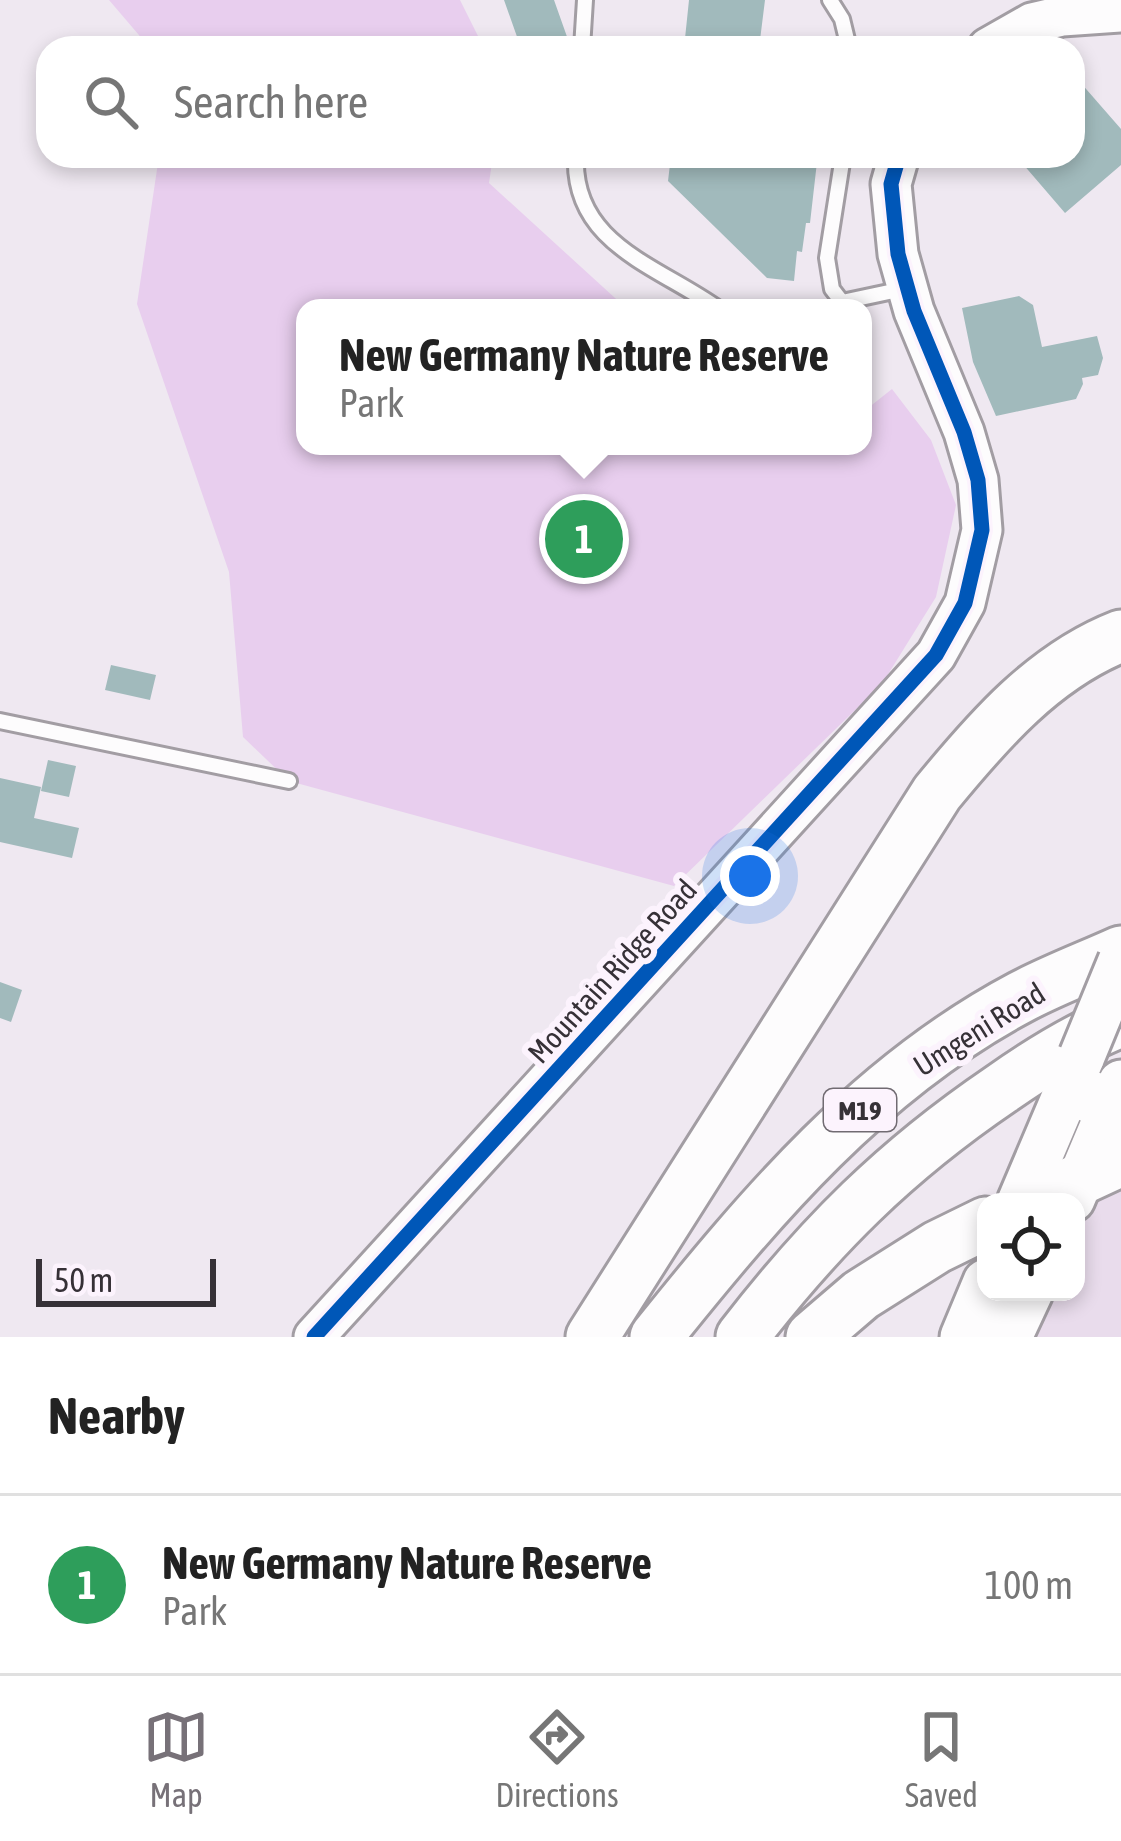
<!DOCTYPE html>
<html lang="en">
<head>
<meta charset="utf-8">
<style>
  :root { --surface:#fff; --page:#f6f6f6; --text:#222; --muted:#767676; --line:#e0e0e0; --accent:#777178 }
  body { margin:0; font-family:"Asap Condensed",sans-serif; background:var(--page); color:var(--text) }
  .controls { position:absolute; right:36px; bottom:36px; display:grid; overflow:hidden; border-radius:24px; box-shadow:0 6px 18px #0003 }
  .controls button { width:108px; height:108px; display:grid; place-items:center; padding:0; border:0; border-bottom:3px solid var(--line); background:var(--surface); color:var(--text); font:60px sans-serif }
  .scale { position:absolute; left:36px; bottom:30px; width:180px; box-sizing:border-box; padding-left:12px; border:6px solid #363137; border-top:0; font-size:33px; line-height:42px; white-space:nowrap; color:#363137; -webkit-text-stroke:9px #fcf3fd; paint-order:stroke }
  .you { position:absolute; left:750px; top:876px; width:42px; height:42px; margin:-30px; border:9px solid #fff; border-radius:50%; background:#1a73e8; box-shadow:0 0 0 18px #1a73e833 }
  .badge { display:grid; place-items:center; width:78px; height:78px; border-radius:50%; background:var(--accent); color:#fff; font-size:39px; font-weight:700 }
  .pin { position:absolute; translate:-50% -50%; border:6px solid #fff; box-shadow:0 3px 12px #0006 }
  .popup { position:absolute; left:296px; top:299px; width:576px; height:156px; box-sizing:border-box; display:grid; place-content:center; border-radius:24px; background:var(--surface); filter:drop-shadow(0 3px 9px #0005); font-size:39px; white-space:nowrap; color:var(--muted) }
  .popup b { font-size:45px; color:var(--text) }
  .popup::after { content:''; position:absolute; left:50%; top:100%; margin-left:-24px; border:24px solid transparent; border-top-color:var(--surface) }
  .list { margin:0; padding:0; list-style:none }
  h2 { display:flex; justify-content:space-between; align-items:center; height:156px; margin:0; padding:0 48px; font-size:51px }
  h2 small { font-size:39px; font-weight:400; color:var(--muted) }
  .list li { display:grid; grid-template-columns:78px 1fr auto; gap:36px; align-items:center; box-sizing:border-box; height:180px; padding:0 48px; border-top:3px solid var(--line) }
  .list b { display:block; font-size:45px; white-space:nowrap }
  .list p { margin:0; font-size:39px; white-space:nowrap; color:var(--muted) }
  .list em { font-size:39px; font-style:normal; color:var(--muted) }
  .icon { flex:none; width:66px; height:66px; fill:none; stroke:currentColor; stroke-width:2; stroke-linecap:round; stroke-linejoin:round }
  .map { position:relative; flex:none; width:1121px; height:1337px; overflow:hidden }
  .search { position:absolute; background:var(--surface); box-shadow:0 6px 18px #0003; left:36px; right:36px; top:36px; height:132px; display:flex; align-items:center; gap:30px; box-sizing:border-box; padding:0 42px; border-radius:36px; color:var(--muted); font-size:45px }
  .sheet { height:336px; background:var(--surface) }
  nav { display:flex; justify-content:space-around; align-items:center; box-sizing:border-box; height:168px; border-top:3px solid var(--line); background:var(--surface); font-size:33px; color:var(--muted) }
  nav a { display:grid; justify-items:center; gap:6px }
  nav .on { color:var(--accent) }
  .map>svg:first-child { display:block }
  .built { fill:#e9dcec }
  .green { fill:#e8ceee }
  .building { fill:#a1babc }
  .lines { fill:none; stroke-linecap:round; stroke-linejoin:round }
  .lane-casing { stroke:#a29da3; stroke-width:20 }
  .secondary-casing { stroke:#a29da3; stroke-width:45 }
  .primary-casing { stroke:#a29da3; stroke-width:51 }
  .highway-casing { stroke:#a29da3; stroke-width:57 }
  .lane { stroke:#fdfcfd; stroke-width:14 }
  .secondary { stroke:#fdfcfd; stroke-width:39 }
  .primary { stroke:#fdfcfd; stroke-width:45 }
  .highway { stroke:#fdfcfd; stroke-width:51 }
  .primary-bridge-casing { stroke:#a29da3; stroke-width:51; stroke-linecap:butt }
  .primary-bridge { stroke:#fdfcfd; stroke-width:45 }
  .cycleway-casing { stroke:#fcf3fd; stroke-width:22 }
  .cycleway { stroke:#0057b8; stroke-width:15 }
  .labels { text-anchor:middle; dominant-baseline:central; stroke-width:12; stroke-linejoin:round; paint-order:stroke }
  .shield { fill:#fcf3fd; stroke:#716b72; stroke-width:3 }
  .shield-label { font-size:27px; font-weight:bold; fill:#363137 }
  .street-label { font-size:30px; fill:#363137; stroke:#fcf3fd }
</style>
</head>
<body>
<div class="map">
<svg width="1121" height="1337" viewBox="0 0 1121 1337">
  <rect width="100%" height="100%" fill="#efe8f1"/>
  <path class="built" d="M1121,1162V1337H1012L1032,1292H1076V1202Z"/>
  <path class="green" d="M109,0H460L484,48H150Z
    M159,156H493L489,183L626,308H305V446H777L785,453L807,446H863V412L892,389L931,440L956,505L936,597L882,684L674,886L289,781L243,737L229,572L137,304Z"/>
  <path class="building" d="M504,0H554L571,48H521Z
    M689,0H765L759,48H684Z
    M1073,74L1121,129V165L1065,213L1016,156H1073Z
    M671,156H759L817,162L810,223H806L802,252L797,251L794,281L767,278L668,181Z
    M1019,296L1033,305L1042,347L1097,336L1103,358L1098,375L1082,378L1083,384L1076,399L996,416L973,362L962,308Z
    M111,665L156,675L150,700L105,690Z
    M48,760L76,766L69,797L41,791Z
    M0,778L41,787L34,818L79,828L72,858L0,842Z
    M0,982L22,990L11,1022L0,1018Z"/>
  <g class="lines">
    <defs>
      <path id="lane" d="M830,0L842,19L849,48
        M582,48L585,0
        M576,156C572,244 658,266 717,308
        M843,156L827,258L832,289L842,302L903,289
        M0,721L289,781"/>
      <path id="secondary" d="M988,48L1032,23L1062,16L1121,12
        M314,1337L936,655L965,603L982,530L978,480L964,432L914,311L898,254L891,184L899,156"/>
      <path id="primary" d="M1072,1199L1121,1083
        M1020,1202L1082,1056
        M963,1337L986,1282
        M1009,1337L1030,1292"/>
      <path id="highway" d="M1069,1089L1121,1108
        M1031,1202L1121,1160
        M592,1337L937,793C988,731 1044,666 1121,636
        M656,1337C761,1206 870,1077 1021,997C1053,980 1088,967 1121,952
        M742,1337C820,1236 895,1161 1001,1089C1038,1063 1079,1037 1121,1021
        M812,1337L861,1295L937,1247L986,1223"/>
    </defs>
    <use href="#lane" class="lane-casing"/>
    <use href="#secondary" class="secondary-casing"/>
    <use href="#primary" class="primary-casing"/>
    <use href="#highway" class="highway-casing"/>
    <use href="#lane" class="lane"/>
    <use href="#secondary" class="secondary"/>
    <use href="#primary" class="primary"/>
    <use href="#highway" class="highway"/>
    <defs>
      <path id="primary-bridge" d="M1082,1056L1121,961"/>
    </defs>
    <use href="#primary-bridge" class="primary-bridge-casing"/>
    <use href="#primary-bridge" class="primary-bridge"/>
    <defs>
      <path id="cycleway" d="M314,1337L936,655L965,603L982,530L978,480L964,432L914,311L898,254L891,184L899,156"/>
    </defs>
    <use href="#cycleway" class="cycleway-casing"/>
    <use href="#cycleway" class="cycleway"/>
  </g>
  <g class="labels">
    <rect class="shield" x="824" y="1089" width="72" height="42" rx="9"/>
    <g class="shield-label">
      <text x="860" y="1110">M19</text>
    </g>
    <g class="street-label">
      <text transform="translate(612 971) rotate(-48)">Mountain Ridge Road</text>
      <text transform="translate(979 1029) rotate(-32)">Umgeni Road</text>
    </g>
  </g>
</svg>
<div class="controls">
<button><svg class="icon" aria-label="locate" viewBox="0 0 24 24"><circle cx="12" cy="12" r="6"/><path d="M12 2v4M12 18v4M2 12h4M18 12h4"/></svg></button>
</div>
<div class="scale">50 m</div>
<div class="you"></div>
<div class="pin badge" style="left:584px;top:539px;background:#2e9e5b">1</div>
<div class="popup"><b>New Germany Nature Reserve</b>Park</div>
<div class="search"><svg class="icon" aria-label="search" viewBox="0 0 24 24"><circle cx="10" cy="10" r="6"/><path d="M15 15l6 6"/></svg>Search here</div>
</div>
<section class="sheet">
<h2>Nearby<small></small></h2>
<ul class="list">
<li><span class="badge" style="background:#2e9e5b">1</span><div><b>New Germany Nature Reserve</b><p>Park</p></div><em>100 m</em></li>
</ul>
</section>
<nav>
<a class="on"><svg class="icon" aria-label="map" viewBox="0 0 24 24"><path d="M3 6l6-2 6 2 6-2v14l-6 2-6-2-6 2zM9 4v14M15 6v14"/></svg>Map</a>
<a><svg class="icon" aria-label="directions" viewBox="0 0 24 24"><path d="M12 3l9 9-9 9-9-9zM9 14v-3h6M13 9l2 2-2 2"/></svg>Directions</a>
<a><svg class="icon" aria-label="saved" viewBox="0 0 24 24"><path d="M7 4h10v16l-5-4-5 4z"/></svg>Saved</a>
</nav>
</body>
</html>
